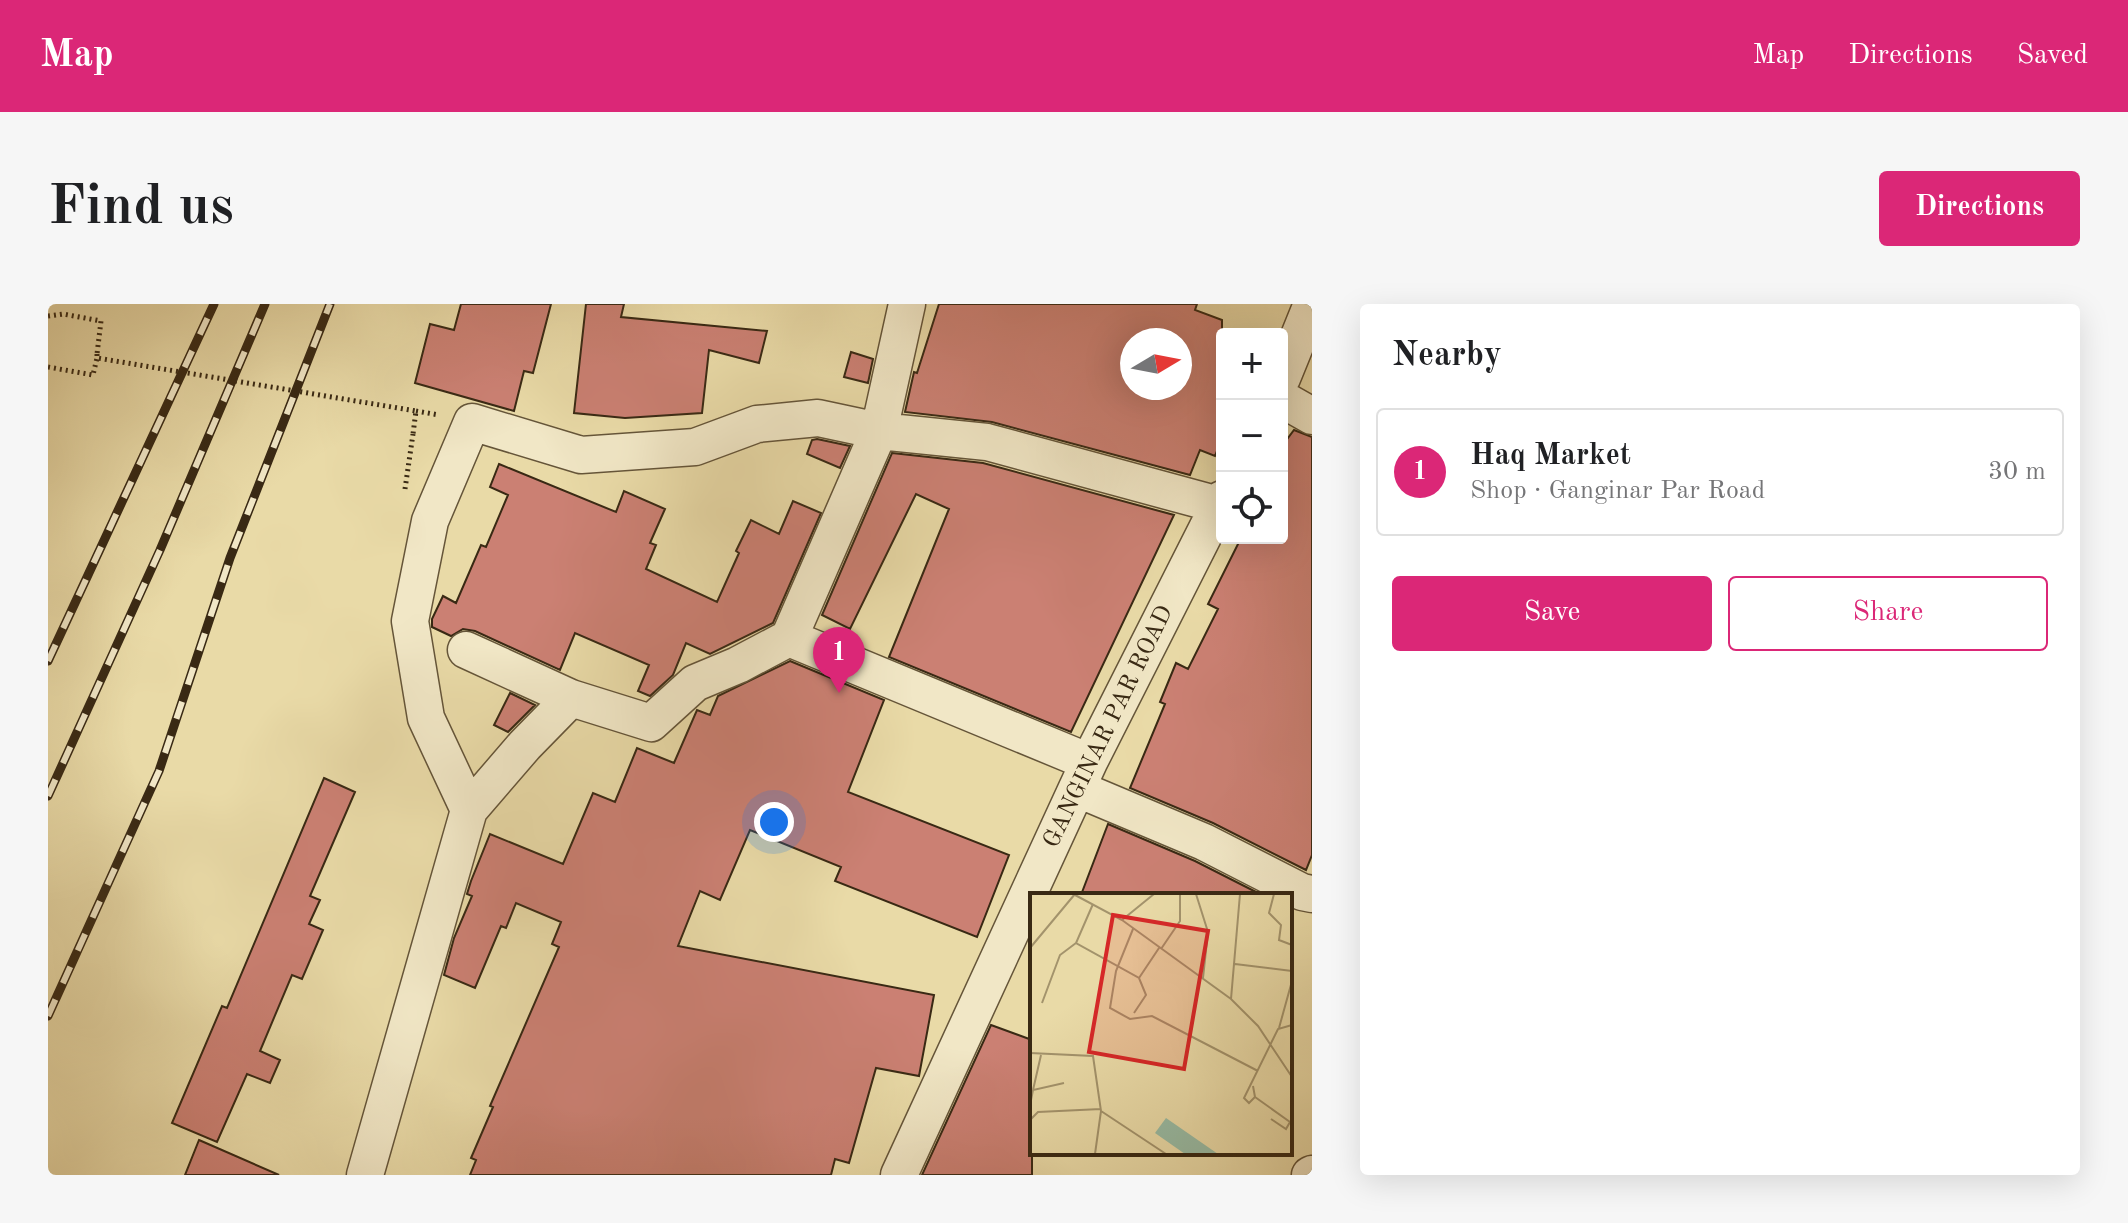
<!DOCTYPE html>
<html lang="en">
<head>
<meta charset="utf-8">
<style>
  :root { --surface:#fff; --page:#f6f6f6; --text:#202124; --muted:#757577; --line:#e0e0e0; --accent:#db2777 }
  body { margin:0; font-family:"Old Standard TT",serif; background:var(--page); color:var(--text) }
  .controls { position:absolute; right:24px; top:24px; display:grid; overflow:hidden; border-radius:8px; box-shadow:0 8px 32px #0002 }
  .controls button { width:72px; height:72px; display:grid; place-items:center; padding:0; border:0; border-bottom:2px solid var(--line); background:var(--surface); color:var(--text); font:40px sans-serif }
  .compass { position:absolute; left:1072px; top:24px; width:72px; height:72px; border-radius:50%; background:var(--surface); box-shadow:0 8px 32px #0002; rotate:80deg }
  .you { position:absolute; left:726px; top:518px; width:28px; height:28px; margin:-20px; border:6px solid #fff; border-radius:50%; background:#1a73e8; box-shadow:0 0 0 12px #1a73e833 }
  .badge { display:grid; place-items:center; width:52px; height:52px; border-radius:50%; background:var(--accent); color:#fff; font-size:26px; font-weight:700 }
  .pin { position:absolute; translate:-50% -66px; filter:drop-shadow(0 2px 4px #0008) }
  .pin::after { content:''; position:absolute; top:42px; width:28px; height:24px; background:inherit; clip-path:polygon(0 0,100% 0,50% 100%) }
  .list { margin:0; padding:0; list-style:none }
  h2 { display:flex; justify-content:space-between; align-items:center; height:104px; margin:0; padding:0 32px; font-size:34px }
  h2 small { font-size:26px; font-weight:400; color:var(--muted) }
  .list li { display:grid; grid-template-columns:52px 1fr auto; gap:24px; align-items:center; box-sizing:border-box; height:128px; margin:0 16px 16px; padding:0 16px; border:2px solid var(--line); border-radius:8px }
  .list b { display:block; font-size:30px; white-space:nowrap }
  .list p { margin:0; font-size:26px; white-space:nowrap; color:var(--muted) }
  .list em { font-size:26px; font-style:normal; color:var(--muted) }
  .actions { display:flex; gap:16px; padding:24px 32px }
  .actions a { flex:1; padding:18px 0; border:2px solid var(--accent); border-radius:8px; text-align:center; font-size:28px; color:var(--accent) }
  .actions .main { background:var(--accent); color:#fff }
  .icon { flex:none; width:44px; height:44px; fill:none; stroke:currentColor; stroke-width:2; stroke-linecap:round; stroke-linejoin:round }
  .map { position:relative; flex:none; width:1264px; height:871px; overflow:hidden; border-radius:8px }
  header { display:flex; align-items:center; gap:48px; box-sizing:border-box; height:112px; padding:0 40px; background:var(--accent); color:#fff }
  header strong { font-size:38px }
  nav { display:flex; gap:44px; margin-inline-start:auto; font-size:28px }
  .intro { display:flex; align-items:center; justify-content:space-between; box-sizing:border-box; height:192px; padding:0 48px }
  h1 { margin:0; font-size:56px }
  .button { padding:20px 36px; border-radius:8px; background:var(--accent); color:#fff; font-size:28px; font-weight:700 }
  main { display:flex; gap:48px; padding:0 48px }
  aside { flex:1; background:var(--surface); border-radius:8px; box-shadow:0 8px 32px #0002 }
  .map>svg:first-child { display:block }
  .building { fill:#cb8073; stroke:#392914; stroke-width:2; fill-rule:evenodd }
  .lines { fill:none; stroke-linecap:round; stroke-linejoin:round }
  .minor-casing { stroke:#655539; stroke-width:39 }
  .path { stroke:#392914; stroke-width:5; stroke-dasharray:2 4; stroke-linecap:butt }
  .minor { stroke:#f1e7c6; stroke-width:36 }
  .rail-casing { stroke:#392914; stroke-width:9 }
  .rail { stroke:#f1e7c6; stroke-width:6; stroke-dasharray:18; stroke-linecap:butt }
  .path-bridge { stroke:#392914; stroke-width:5; stroke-dasharray:2 4; stroke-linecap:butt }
  .labels { text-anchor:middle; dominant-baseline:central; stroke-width:8; stroke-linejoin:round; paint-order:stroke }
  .street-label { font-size:24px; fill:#392914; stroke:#f1e7c6 }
  .inset-road { fill:none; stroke:#a3936c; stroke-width:2 }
  .view { fill:#d62828; fill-opacity:0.15; stroke:#d62828; stroke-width:4 }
  .inset-edge { fill:none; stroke:#392914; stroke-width:4 }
</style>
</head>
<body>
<header>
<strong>Map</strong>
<nav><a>Map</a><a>Directions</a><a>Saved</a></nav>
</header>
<div class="intro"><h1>Find us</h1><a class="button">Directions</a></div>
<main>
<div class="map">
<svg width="1264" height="871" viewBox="0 0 1264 871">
  <rect width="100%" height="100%" fill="#e9daa7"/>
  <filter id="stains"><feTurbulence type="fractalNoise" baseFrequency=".0025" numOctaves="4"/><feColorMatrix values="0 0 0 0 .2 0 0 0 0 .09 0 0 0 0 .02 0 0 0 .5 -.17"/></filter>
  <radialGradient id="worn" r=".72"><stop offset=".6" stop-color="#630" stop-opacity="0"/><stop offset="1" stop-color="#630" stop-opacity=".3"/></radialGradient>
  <path class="building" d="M413,0H503L485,69L476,67L466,107L367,79L382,20L406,26Z
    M538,0H576L573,13L719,27L711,59L661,46L654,109L577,114L526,109Z
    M891,0H1149L1147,6L1174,16V135L1167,152L1152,146L1142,171L944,118L857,108L866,68L869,69ZM1084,36H1132V84H1084Z
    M803,48L825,55L820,79L796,73Z
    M1246,126L1264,133V551L1258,566L1165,519L1082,484L1117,400L1112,398L1128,359L1140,365L1170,305L1160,300L1193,234H1234V142Z
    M769,135L802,142L792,164L759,150L764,136Z
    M844,149L935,159L1126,211L1023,428L841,353L901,205L868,190L802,325L774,311Z
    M451,160L568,208L576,187L617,205L602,239L608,241L598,265L669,298L691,249L688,247L703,216L731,230L745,197L773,209L725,319L662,350L638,339L625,371L602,392L590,387L601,361L527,329L512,366L427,327L415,325L403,332L384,323V315L395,292L408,299L433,241L438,243L460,191L442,183Z
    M742,357L836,396L800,488L961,551L929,633L787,577L793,563L702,526L672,596L652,587L630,642L886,691L871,772L828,764L801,859L787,855L783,871H422L428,856L423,854L445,803L442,802L511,643L504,640L513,618L468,599L458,624L453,622L427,684L396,671L406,634L424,592L419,590L423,577L442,530L515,560L545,489L567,498L589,444L626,459L649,406L662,411L670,392Z
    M462,389L487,401L460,428L446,421Z
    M276,474L307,488L262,592L272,596L261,620L275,626L254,675L244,671L212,747L232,756L222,779L199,770L169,838L124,819L174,702L179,704Z
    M1060,520L1147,557L1214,591H1033Z
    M943,721L984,736V871H874Z
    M151,836L231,871H137Z"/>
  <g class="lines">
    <defs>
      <path id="minor" d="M1234,74L1264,0
        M1234,95L1264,112
        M741,334L1041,458
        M418,346L523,394L603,419L647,379L690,361L741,334L831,127L859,0
        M1030,485L1156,538L1254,588L1264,590
        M421,506L477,441L523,394
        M317,871L421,506L378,414L362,317L382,217L424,118L533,151L647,143L709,120L770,114L831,127L939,138L1171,201
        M851,871L1041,458L1174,195
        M1262,871L1264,870"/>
    </defs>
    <use href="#minor" class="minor-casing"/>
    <path class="path" d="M0,12L15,10L53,17L49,50
      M0,63L45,71L49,54
      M368,107L391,111
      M357,185L365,130"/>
    <use href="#minor" class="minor"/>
    <defs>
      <path id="rail" d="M0,357L166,0
        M0,492L112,246L217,0
        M0,712L111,467L182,254L282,0"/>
    </defs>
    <use href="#rail" class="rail-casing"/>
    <use href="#rail" class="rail"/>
    <path class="path-bridge" d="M49,50V54L368,107L365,130"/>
  </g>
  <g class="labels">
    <g class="street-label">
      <text transform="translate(1061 423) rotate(-64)">GANGINAR PAR ROAD</text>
    </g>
  </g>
  <g transform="translate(982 589)">
    <rect width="262" height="262" fill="#e9daa7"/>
    <path d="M136,225L188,261H155L125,240Z" fill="#98bba4"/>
    <path class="inset-road" d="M166,1L178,39L173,85M244,1L239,20L251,32L249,47L262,52M45,2L92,27L201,106L228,133L262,184M63,11L46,50L109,85L116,102L104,120M92,27L124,1M103,36L86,78L80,115L100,126L122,123L228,178M0,55L45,1M131,56L150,28V1M205,71L262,78M109,85L129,55M201,106L210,1M12,110L30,62L46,50M249,135L262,88M0,160L63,163L71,218L65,261M223,193L225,204L219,210L214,205L248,136L262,132M3,197L11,162M225,204L260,229L256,236L241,226M0,212L3,197L34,190M71,218L136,261M0,227L8,219L71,216"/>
    <path class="view" d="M83,22L178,38L154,176L59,159Z"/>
    <rect width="262" height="262" class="inset-edge"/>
  </g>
  <rect width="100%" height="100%" filter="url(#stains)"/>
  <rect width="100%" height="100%" fill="url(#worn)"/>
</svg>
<div class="controls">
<button>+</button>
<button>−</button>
<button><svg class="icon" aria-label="locate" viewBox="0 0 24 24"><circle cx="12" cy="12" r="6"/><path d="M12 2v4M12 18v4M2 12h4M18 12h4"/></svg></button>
</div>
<svg class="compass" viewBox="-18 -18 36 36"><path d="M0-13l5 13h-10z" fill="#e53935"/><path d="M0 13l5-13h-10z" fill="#757577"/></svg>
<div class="you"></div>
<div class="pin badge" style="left:791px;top:389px">1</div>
</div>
<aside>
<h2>Nearby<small></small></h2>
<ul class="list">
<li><span class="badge">1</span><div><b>Haq Market</b><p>Shop · Ganginar Par Road</p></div><em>30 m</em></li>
</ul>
<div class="actions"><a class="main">Save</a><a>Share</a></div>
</aside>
</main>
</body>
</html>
